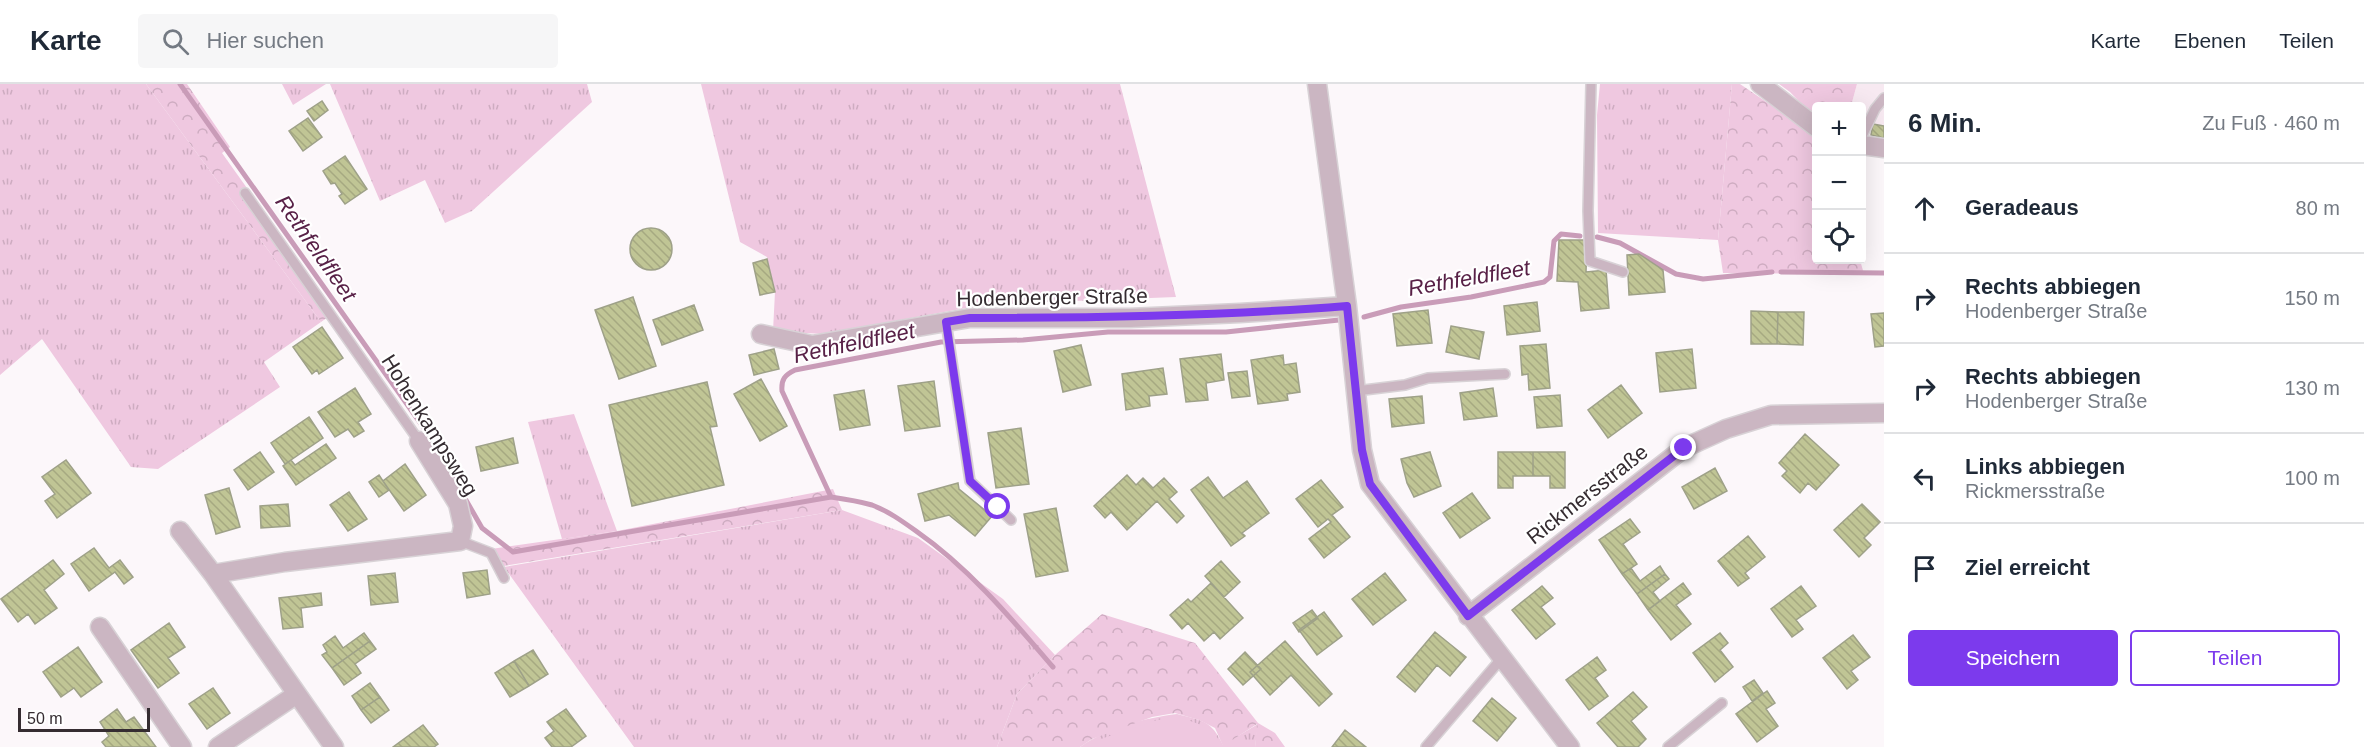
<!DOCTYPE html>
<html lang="de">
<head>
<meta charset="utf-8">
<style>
  :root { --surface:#fff; --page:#f6f6f7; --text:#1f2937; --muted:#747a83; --line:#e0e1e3; --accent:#7c3aed }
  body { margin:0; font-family:Arial,sans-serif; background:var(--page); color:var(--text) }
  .controls { position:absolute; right:18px; top:18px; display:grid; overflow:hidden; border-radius:6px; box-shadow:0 6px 24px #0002 }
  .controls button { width:54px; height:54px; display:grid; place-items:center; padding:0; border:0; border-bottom:2px solid var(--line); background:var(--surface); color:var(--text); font:30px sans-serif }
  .scale { position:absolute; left:18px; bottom:15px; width:132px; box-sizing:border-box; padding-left:6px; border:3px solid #352c31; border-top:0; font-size:16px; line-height:21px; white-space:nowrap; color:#352c31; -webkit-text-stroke:4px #fff; paint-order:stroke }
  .stop { position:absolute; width:18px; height:18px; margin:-14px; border:4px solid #7c3aed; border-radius:50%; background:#fff }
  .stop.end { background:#7c3aed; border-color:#fff; box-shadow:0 2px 6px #0008 }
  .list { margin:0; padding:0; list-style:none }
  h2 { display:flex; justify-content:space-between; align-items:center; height:78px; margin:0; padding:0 24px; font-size:26px }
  h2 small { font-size:20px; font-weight:400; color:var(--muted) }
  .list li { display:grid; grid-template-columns:39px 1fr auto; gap:18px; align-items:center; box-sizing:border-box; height:90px; padding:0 24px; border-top:2px solid var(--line) }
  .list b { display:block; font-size:22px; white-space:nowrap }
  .list p { margin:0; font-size:20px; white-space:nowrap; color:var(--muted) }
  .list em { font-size:20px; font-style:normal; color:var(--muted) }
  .actions { display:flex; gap:12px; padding:18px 24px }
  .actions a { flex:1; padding:14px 0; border:2px solid var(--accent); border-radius:6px; text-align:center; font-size:21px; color:var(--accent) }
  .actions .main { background:var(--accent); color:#fff }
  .icon { flex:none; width:33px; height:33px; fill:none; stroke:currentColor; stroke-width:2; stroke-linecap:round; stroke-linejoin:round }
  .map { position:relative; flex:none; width:1884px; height:663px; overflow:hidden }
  header { display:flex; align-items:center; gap:36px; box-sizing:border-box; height:84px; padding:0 30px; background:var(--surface); border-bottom:2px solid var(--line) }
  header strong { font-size:28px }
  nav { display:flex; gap:33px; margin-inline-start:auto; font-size:21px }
  .search { width:420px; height:54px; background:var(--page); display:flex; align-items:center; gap:15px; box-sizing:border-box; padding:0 21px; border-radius:6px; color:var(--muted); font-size:22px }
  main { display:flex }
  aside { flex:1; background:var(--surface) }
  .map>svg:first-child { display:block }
  .built { fill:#f7e9f1 }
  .grass { fill:url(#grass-tufts) }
  .forest { fill:url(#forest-crowns) }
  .green { fill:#efc8e0 }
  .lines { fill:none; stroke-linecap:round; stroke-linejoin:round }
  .stream { stroke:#c99cb8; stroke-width:5 }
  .building { fill:url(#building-back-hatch); stroke:#9ea188; stroke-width:1.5 }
  .service-casing { stroke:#d8d2d6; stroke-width:12 }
  .minor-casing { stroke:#d8d2d6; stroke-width:21 }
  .service { stroke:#cbb6c2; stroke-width:9 }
  .minor { stroke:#cbb6c2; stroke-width:18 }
  .route { stroke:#7c3aed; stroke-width:8 }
  .labels { text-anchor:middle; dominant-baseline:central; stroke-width:4.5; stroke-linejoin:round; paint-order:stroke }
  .street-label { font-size:21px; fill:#352c31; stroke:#fff }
  .water-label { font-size:22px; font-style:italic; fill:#582147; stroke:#fff }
</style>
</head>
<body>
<header>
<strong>Karte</strong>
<div class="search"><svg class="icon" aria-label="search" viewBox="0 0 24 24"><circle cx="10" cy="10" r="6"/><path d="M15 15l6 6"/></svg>Hier suchen</div>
<nav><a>Karte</a><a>Ebenen</a><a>Teilen</a></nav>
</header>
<main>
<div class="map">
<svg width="1884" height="663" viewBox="0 0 1884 663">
  <defs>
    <pattern id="grass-tufts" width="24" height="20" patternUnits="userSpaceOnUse" patternTransform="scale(1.5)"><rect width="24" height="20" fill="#efc8e0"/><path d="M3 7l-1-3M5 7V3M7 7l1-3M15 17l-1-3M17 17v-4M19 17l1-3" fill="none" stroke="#ceacc1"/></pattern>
    <pattern id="forest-crowns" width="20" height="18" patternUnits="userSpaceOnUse" patternTransform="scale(1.5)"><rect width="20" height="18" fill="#efc8e0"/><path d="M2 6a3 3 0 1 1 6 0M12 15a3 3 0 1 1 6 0" fill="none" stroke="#ceacc1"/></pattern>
    <pattern id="building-back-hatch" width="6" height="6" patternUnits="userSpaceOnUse" patternTransform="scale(1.5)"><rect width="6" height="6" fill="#c0c595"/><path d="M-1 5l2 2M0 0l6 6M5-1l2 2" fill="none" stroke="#a6a981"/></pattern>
  </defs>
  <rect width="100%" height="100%" fill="#fcf7fa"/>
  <path class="built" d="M1857,0H1884V57L1862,54V22H1851Z"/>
  <path class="grass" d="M0,0H146L321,238L264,278L280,303L158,385L131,383L42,255L0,291Z
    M282,0H326L293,21Z
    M330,0H587L592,18L472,127L445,139L425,96L380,117Z
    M701,0H1120L1176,213L1022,219L966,224L823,250L773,247L775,208L767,173L740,158Z
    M1600,0H1732L1718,156L1598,149L1597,31Z
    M574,330L617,447L562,455L528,338Z
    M842,426L918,454L1003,515L1055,571L1017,610L997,663H634L504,483Z
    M1177,630C1203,637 1211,636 1223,661L1258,640L1255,663H1080C1107,644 1144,634 1177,630Z"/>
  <path class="forest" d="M146,0H187L230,63L222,69L335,228L321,238Z
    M1732,0H1740L1816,52V176H1860L1864,190L1723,189L1718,156Z
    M1779,0H1857L1851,22H1816V35L1790,8Z
    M833,405L842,426L504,482L491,465L617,447Z
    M1102,530L1195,559L1258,639L1275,649L1285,663H1255L1257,640L1223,662L1215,644L1199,636L1175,629L1152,633L1092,655L1080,663H997L1017,610L1055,571Z"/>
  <path class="green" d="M1177,632L1212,645L1223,663H1084L1092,658L1153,637Z"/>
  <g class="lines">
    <path class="stream" d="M180,0L426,347
      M1597,153L1620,159L1676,190L1703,195L1772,188
      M1781,188L1884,189
      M1364,233L1401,223L1471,213L1544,198L1550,193L1554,157L1561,150L1580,152
      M435,362L482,444L513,468L831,413C845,415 858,417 872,421C888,427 902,437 916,447C969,484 1011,534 1053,583
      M831,413L782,307C781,295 785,291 795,286L941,258L1023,256L1108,248H1226L1339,236"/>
  </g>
  <path class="building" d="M322,17L328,26L314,37L307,27Z
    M308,34L322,53L303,67L289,47Z
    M1873,40L1884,42V54L1871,51Z
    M345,72L367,105L345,120L339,112L342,110L335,99L331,100L323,87Z
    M630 165a21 21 0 1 1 42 0a21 21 0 1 1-42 0Z
    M1559,156H1587L1586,188L1606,186L1609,224L1581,227L1578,198L1557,197Z
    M1639,170L1663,186L1665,208L1629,211L1627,171Z
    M767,175L775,208L760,211L753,179Z
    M633,213L656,282L619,295L595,226Z
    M1537,218L1540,247L1507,251L1504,222Z
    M694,221L703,246L662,261L653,236Z
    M1428,226L1432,259L1397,262L1393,230Z
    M1751,227L1778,228L1777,260H1751Z
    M1778,228H1804L1803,261L1777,260Z
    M1884,229V262L1875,263L1871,230Z
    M1451,242L1484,248L1479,275L1446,268Z
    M322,243L343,274L319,290L317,286L312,290L293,263Z
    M1546,260L1550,304L1529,306L1528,290L1522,291L1520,262Z
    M1081,261L1091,301L1063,308L1054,267Z
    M774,265L779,285L754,291L749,271Z
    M1692,265L1696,304L1660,308L1656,269Z
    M1221,270L1224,296L1206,299L1208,316L1186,318L1180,275Z
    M1283,271L1284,281L1296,279L1300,308L1287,310L1288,316L1258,320L1251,276Z
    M1163,284L1167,310L1149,312L1150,322L1126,326L1122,290Z
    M1247,287L1250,312L1232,314L1228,289Z
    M761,295L787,342L760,357L734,310Z
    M934,297L940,342L905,347L898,302Z
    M707,298L717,342L710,343L724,401L632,422L609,321Z
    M1621,301L1642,329L1608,354L1588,326Z
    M355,304L371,330L358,338L364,347L354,353L348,345L335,353L318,328Z
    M1493,304L1497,332L1464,336L1460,309Z
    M864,306L870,341L840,346L834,311Z
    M1560,311L1562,342L1537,344L1534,313Z
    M1422,312L1424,339L1392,343L1389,315Z
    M309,333L323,354L285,380L271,359Z
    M1021,344L1029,400L996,404L988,349Z
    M1805,350L1839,381L1816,406L1808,399L1800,409L1782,392L1787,387L1779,379Z
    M513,354L518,379L481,387L476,363Z
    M326,360L336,374L296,401L283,382L291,376L295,381Z
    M260,368L274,388L248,406L234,386Z
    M1430,368L1441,402L1414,413L1407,399L1401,375Z
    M1498,368H1533V392H1513V404H1498Z
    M1533,368H1565V404H1550V392H1533Z
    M66,376L91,409L57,434L45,417L55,410L42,393Z
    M405,380L426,411L404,427L383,397Z
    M1715,384L1727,407L1694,425L1682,403Z
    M379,391L389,406L379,413L369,398Z
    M1127,391L1136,401L1143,394L1153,404L1164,394L1177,408L1169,415L1184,432L1177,439L1157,417L1127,446L1111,428L1105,434L1094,422Z
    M1208,393L1223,414L1247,397L1269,429L1242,449L1245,452L1231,462L1191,406Z
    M1321,396L1343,423L1332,431L1350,453L1324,474L1309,455L1331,438L1328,435L1318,443L1296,415Z
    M958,399L959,405L992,432L975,452L949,431L925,437L918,410Z
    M229,404L240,443L216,450L205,411Z
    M349,408L367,435L348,447L330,421Z
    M1472,409L1490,434L1460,454L1443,429Z
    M288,420L290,442L261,444L260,422Z
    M1862,420L1880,438L1864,454L1871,461L1859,473L1834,446Z
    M1056,424L1068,487L1036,493L1024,430Z
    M1630,435L1640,448L1623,460L1637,480L1622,490L1599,456Z
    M1748,452L1765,473L1745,489L1749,494L1738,502L1718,477Z
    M94,464L109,484L120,476L133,493L124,500L115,488L89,507L71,480Z
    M53,476L64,490L44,506L57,524L35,540L28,530L18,538L1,515Z
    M1221,477L1240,498L1224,513L1205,492Z
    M1660,482L1665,490L1637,510L1622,490L1631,484L1640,497Z
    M487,486L490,510L467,514L463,489Z
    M395,489L398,518L371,521L368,492Z
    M1385,489L1406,516L1373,541L1352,515Z
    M1665,490L1669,495L1653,508L1660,517L1648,526L1637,510Z
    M1211,499L1243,534L1220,555L1214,548L1204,557L1188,539L1182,545L1170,531L1188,515L1191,518Z
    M1683,499L1691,510L1676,521L1691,540L1671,556L1648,526Z
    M1542,502L1553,514L1541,523L1555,540L1536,555L1512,526Z
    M1801,502L1816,522L1796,536L1803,545L1792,553L1771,525Z
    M321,509L322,521L301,524L303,543L283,545L279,514Z
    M1312,526L1318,534L1299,548L1293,539Z
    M1324,528L1342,552L1317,571L1299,546Z
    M169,539L185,563L168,574L179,589L158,604L131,566Z
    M1435,548L1466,573L1450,592L1437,581L1415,608L1397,593Z
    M364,549L370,557L332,584L322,571L327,568L323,561L335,552L343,564Z
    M1720,549L1728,559L1720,566L1733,583L1715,598L1693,569Z
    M1853,551L1870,573L1851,587L1858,596L1847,605L1823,574Z
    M370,557L376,565L355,580L361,589L344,601L332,584Z
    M1285,557L1332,610L1319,622L1291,591L1270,611L1250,588Z
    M78,563L102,598L81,613L74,604L61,613L43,588Z
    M533,566L548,590L529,602L514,577Z
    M1245,568L1261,585L1243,601L1228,585Z
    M1597,573L1606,586L1595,594L1608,612L1589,626L1566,596Z
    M514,577L529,602L510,613L495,589Z
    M1754,596L1763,609L1752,617L1743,603Z
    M370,599L380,613L361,626L352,612Z
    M213,604L230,629L207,645L189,620Z
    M1767,607L1775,619L1766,625L1778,642L1757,658L1736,630Z
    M1633,608L1647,623L1631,637L1646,655L1638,663H1618L1597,639Z
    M380,613L389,626L371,639L361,626Z
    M1492,614L1516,634L1497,657L1473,637Z
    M117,625L126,638L134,633L156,663H106L102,658L109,652L100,638Z
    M566,625L586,652L571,663H552L545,654L554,647L547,638Z
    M423,641L438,660L434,663H393Z
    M1345,646L1366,663H1332Z"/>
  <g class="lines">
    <defs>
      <path id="service" d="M1591,0L1588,127L1590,177L1623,188
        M1862,52L1875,25L1884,14
        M245,109L419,357
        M946,238L970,397L1011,436
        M1356,307L1405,301L1428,294L1505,290
        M460,457L491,469L504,494
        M1426,663L1501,575
        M1668,663L1722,619"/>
      <path id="minor" d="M1317,0L1347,222L1362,366L1370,400L1570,663
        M1760,0L1816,43
        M1862,61L1884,64
        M761,250L812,261L970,234H1130L1240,229L1347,222
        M180,447L213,490L334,663
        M213,490L285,478L460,457L463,442L458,420L419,357
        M1468,532L1684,364L1726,345L1771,331L1884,329
        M100,543L182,663
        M218,663L297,610"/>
    </defs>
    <use href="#service" class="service-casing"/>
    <use href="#minor" class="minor-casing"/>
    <use href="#service" class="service"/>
    <use href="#minor" class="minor"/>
  </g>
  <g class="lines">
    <path class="route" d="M998,423L970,397L946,238L970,234C1096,234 1221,232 1347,222L1362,366L1370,400L1468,532L1684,364"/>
  </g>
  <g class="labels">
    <g class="street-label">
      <text transform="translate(1052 213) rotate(-1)">Hodenberger Straße</text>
      <text transform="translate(430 341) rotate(58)">Hohenkampsweg</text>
      <text transform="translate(1587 410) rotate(-38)">Rickmersstraße</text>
    </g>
    <g class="water-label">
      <text transform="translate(316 164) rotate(55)">Rethfeldfleet</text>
      <text transform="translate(1469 194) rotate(-10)">Rethfeldfleet</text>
      <text transform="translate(854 259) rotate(-12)">Rethfeldfleet</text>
    </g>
  </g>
</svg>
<div class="controls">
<button>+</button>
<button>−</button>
<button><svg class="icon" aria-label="locate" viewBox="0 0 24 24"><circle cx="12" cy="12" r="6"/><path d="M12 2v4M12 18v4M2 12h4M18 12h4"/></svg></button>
</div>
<div class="scale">50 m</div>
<div class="stop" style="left:998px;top:423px"></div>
<div class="stop end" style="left:1684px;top:364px"></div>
</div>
<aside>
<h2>6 Min.<small>Zu Fuß · 460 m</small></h2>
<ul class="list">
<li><svg class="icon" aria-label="ahead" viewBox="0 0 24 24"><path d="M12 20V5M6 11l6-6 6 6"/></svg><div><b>Geradeaus</b></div><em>80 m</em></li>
<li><svg class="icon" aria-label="right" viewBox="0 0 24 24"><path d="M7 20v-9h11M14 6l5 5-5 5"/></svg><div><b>Rechts abbiegen</b><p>Hodenberger Straße</p></div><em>150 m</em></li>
<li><svg class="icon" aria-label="right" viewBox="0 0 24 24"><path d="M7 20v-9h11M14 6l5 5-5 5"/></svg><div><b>Rechts abbiegen</b><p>Hodenberger Straße</p></div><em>130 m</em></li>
<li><svg class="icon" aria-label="left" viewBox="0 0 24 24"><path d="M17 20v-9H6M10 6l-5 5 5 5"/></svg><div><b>Links abbiegen</b><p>Rickmersstraße</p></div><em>100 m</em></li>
<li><svg class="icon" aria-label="arrive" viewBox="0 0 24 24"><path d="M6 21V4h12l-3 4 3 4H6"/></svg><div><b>Ziel erreicht</b></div></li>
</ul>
<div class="actions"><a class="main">Speichern</a><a>Teilen</a></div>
</aside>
</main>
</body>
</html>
